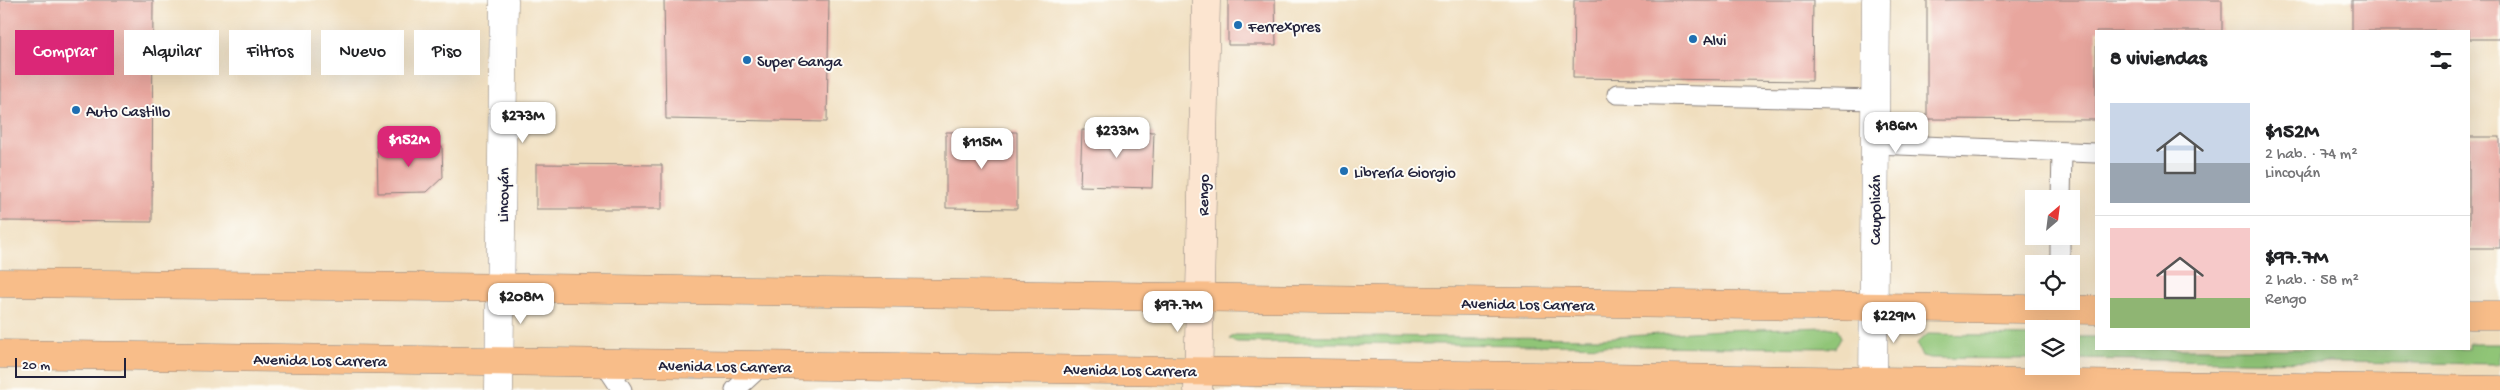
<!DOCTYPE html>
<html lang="es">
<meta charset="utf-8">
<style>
body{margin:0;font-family:"Gochi Hand",sans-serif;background:#f6f6f6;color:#202124;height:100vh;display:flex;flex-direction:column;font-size:19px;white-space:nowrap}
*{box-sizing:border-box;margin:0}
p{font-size:16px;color:#757577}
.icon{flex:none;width:28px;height:28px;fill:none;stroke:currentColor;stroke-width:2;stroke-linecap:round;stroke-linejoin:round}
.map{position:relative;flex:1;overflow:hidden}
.drawer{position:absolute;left:2095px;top:30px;width:375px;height:320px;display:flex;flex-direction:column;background:#fff;border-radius:0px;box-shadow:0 5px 20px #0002}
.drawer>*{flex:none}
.top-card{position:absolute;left:15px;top:30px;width:475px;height:45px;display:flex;gap:10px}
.needle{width:32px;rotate:28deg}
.fabs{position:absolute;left:2025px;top:190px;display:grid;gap:10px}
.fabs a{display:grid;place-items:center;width:55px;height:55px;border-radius:0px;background:#fff;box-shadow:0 5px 20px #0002;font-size:25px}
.scale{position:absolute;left:15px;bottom:12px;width:111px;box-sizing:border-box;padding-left:5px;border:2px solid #22223b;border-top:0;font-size:14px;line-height:18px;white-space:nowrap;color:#22223b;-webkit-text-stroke:4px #fdfcf7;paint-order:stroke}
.price{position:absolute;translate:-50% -42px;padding:0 11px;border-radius:10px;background:#fff;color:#222;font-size:16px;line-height:32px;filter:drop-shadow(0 1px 2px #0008)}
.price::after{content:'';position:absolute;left:50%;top:30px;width:15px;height:11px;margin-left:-8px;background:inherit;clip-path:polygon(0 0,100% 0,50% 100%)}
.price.on{background:#db2777;color:#fff}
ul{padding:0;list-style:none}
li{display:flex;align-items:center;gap:15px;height:125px;padding:0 15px}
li+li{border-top:1px solid #e0e0e0}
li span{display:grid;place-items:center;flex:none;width:140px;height:100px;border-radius:0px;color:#555}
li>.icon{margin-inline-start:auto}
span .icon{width:60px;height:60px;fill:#fffc;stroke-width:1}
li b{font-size:21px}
h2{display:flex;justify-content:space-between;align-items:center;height:60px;padding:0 15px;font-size:21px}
.tag{padding:0 18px;border-radius:0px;background:#fff;box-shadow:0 5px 20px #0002;font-size:18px;line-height:45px}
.tag.on{background:#db2777;color:#fff}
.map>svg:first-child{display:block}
.green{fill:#90c577;stroke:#597459}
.building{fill:#e8a69e}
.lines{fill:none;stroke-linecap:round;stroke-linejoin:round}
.service-casing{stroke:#89807c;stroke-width:21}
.tertiary-casing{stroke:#89807c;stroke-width:29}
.secondary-casing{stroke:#89807c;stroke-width:29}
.primary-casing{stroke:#89807c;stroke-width:29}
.service{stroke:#fff;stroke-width:19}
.tertiary{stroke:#fff;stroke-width:28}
.secondary{stroke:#fce5d0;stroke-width:28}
.primary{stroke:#f8bd89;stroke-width:28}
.poi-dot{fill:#1f6fb2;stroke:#fdfcf7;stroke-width:2}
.labels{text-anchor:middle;stroke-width:4;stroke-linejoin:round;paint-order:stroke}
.poi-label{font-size:16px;fill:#22223b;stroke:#fdfcf7;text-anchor:start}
.street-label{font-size:16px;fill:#22223b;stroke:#fdfcf7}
</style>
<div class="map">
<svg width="2500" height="390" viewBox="0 0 2500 390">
<rect width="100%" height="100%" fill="#fdfcf7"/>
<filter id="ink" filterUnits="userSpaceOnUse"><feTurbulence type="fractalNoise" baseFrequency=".02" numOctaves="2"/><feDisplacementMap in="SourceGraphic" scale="10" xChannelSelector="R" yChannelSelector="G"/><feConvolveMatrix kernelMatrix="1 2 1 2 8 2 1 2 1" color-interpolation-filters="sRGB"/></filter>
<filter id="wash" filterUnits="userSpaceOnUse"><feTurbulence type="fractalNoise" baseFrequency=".0096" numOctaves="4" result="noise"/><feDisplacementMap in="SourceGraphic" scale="20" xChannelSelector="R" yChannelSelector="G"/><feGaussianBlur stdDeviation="1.12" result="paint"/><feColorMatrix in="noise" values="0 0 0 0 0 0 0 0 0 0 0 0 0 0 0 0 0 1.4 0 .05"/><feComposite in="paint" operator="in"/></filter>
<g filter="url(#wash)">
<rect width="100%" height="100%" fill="#f0debe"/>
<g class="green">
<path d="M1827,327L1837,329L1841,337L1835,348L1236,342L1229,339L1235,335L1600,338L1720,330Z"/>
<path d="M1928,334L2034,336V359L1931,358L1922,356L1917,345L1920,340Z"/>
<path d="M2071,337H2096V349H2469V344H2500V364L2071,359Z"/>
</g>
<g id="blocks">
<g class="building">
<path d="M0,0H153L152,222L0,221Z"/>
<path d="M664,0H829L827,122L666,119Z"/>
<path d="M1228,0H1275L1276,45H1228Z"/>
<path d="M1574,0H1813L1812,81L1573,78Z"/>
<path d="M1927,0H2222V31H2096V120L1927,119Z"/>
<path d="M2352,0H2500V39H2469V31H2352Z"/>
<path d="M1082,130L1154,132L1152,188L1080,186Z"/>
<path d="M946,132H1017V209L946,208Z"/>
<rect x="2469" y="137" width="31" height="111"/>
<path d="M377,146H442L443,177L427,192L378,193Z"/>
<path d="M536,164L662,165V209H536Z"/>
</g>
</g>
</g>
<g filter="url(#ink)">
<use href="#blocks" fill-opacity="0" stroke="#89807c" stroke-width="1"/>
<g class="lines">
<g class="service-casing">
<g id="service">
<path d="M1617,94L1875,100"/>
<path d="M1875,144L2096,153"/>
<path d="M2061,199L2062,152"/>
<path d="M2060,264V236"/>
<path d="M604,363L622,390"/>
<path d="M735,390L761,366"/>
</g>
</g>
<g class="tertiary-casing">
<g id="tertiary">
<path d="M499,390L504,0"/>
<path d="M1873,390L1876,0"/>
</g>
</g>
<g class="secondary-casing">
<path id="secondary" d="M1198,390L1206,0"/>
</g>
<g class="primary-casing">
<g id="primary">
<path d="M0,283L543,288L2096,310"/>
<path d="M2469,315H2500"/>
<path d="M0,354L2500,390"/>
</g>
</g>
<use href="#service" class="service"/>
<use href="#tertiary" class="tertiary"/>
<use href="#secondary" class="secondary"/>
<use href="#primary" class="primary"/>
</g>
</g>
<g class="poi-dot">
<circle cx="1238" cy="25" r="5"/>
<circle cx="1693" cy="39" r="5"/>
<circle cx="747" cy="60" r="5"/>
<circle cx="76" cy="110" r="5"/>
<circle cx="1344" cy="171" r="5"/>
</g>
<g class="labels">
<g class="poi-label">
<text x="1248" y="31">Ferrexpres</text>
<text x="1703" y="45">Alvi</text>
<text x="757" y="66">Super Ganga</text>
<text x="86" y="116">Auto Castillo</text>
<text x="1354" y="177">Librería Giorgio</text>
</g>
<g class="street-label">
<text transform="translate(502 195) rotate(-89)" y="6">Lincoyán</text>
<text transform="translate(1202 195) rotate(-89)" y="6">Rengo</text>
<text transform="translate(1874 210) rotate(-90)" y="6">Caupolicán</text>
<text transform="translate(1528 303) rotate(1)" y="6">Avenida Los Carrera</text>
<text transform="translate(320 359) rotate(1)" y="6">Avenida Los Carrera</text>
<text transform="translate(725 365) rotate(1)" y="6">Avenida Los Carrera</text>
<text transform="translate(1130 369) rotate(1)" y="6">Avenida Los Carrera</text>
</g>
</g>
</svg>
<div class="fabs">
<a><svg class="needle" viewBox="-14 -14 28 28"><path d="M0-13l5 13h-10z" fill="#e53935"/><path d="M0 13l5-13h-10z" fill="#757577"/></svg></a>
<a><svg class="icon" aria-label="locate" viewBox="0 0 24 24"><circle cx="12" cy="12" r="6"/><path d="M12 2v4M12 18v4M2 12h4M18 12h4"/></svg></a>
<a><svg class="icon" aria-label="layers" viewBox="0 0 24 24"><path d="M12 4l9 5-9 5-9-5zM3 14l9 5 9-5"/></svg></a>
</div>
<div class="scale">20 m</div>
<b class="price" style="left:523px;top:144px">$273M</b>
<b class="price" style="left:1896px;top:154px">$186M</b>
<b class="price" style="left:1117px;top:159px">$233M</b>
<b class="price on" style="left:409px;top:168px">$152M</b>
<b class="price" style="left:982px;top:170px">$115M</b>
<b class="price" style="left:521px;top:325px">$208M</b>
<b class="price" style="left:1178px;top:333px">$97.7M</b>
<b class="price" style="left:1894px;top:344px">$229M</b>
<div class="top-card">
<a class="tag on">Comprar</a>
<a class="tag">Alquilar</a>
<a class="tag">Filtros</a>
<a class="tag">Nuevo</a>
<a class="tag">Piso</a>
</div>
<section class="drawer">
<h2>8 viviendas<svg class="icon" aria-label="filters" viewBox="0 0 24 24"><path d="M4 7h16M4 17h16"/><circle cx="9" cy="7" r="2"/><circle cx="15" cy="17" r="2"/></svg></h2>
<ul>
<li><span style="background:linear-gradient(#c9d6e8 60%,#9aa5b1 0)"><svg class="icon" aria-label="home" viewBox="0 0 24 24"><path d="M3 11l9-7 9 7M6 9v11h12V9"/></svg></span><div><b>$152M</b><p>2 hab. · 74 m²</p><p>Lincoyán</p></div></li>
<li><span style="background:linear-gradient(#f6c9c9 70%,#8fb573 0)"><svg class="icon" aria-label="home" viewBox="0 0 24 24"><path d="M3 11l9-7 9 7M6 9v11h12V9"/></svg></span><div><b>$97.7M</b><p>2 hab. · 58 m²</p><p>Rengo</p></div></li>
</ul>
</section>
</div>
